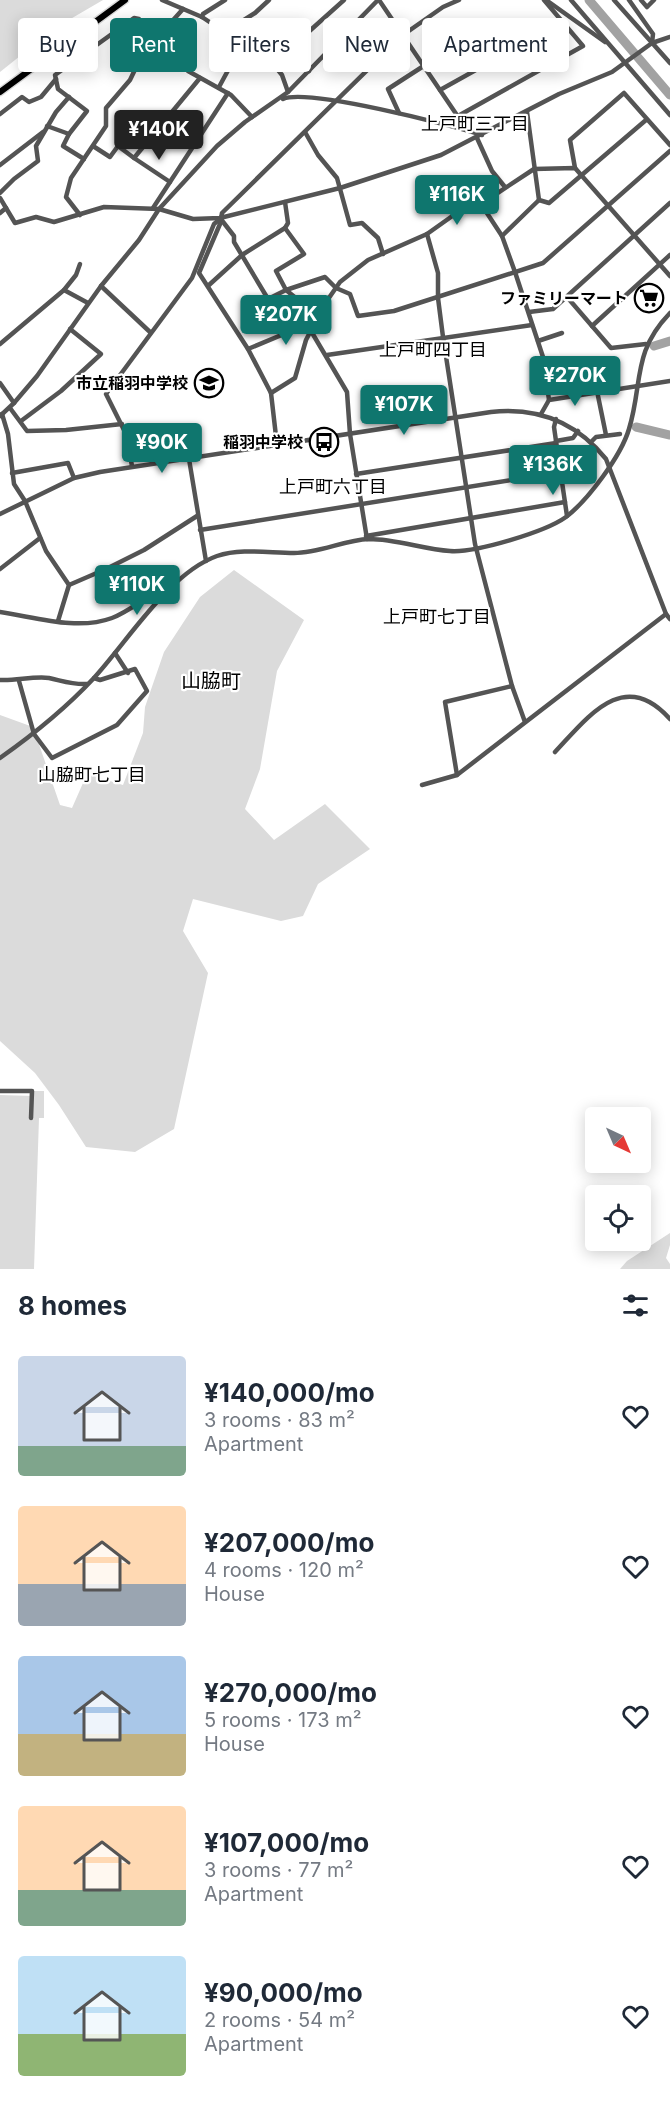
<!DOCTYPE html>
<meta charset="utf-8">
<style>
body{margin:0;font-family:Inter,"Noto Sans JP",sans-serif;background:#f6f6f7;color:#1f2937;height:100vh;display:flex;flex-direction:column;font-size:22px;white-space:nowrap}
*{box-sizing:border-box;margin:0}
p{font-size:20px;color:#747a83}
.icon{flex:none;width:33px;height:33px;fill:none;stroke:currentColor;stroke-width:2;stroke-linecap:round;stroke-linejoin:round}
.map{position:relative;height:1269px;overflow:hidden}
.side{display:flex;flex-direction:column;background:#fff;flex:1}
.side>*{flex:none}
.top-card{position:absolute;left:18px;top:18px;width:634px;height:54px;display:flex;gap:12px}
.needle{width:39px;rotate:136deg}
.tools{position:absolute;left:585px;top:1107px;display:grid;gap:12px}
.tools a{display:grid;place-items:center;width:66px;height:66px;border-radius:6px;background:#fff;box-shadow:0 3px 15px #0003;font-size:30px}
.price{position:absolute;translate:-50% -51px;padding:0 14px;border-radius:6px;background:#0f766e;color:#fff;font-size:20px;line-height:39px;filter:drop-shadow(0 2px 3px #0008)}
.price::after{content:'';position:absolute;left:50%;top:36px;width:18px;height:14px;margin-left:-9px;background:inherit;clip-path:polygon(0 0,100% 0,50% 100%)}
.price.active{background:#222;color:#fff}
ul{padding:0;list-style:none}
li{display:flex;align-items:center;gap:18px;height:150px;padding:0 18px}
li span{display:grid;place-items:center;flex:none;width:168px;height:120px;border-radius:6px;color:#555}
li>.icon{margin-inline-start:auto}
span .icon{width:72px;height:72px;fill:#fffc;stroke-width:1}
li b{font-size:26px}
h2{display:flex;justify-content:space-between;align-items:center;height:72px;padding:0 18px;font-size:26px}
.chip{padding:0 21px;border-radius:6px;background:#fff;box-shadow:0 3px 15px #0003;font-size:21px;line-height:54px}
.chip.active{background:#0f766e;color:#fff}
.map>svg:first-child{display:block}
.green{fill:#dbdbdb}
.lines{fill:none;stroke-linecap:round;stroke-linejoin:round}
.river{stroke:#a2a2a2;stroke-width:9}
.major-casing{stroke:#dbdbdb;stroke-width:9}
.minor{stroke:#545454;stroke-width:4.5}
.major{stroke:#000;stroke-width:6}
.labels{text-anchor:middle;stroke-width:4.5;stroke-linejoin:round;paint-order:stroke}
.poi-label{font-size:16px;font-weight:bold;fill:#000;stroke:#fff;text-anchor:end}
.neighbourhood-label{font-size:18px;fill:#000;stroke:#fff}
.quarter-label{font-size:20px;fill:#000;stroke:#fff}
</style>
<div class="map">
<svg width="670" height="1269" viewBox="0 0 670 1269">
<rect width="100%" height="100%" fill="#fff"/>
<g class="green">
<path d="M0,0H103L55,28L0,72Z"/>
<path d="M234,570L304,620L277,671L260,769L245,809L274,840L325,804L370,849L318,884L303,916L281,921L193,899L183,931L208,973L174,1129L135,1152L86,1147L59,1105L35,1073L0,1041V715L33,727L60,805L72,808L87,774L123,785L143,733L145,707L164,652L200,597Z"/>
<path d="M34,1091H44V1118H39L34,1269H0V1095L33,1096Z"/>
<path d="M670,1233V1245L666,1258L670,1264V1269H620L627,1261Z"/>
</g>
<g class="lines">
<g class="river">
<path d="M589,0L670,95"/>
<path d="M654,346L670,341"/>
<path d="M636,427L670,435"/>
</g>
<g class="major-casing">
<path id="major" d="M0,92L125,0"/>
</g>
<g class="minor">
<path d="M162,0L202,17L274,65L282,75L288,92"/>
<path d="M379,0L467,130"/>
<path d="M546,0L605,42"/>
<path d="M571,0L670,115"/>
<path d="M614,0L670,63"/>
<path d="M629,0L653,34L652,43"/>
<path d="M641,0L647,7L654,0"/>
<path d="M202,17L203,14L225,0"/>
<path d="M225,32L255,13L269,0"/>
<path d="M285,53L344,0"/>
<path d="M219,87L232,63L263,35L309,71"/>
<path d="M283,99C307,88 451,125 482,135"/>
<path d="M527,112L539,200"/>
<path d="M399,113L388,89L453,47L455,41L480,26L519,46L440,90"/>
<path d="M0,114L22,97L29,102L41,97L56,79"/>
<path d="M458,116L583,46L544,0"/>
<path d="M47,126L69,134L87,111L58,89L55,75L134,18L139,19L188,71L231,95L252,117"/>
<path d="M305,132L318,155L337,178L350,225L362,223L378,238L383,254"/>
<path d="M69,134L63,146L84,159"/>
<path d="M477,138L492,171L505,187"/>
<path d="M93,146L110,157L118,146L134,158L200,78"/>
<path d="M134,158L170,182"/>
<path d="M0,165L43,132"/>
<path d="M575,168L570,140L624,93L670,145"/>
<path d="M0,193L14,179L38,161L36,146L56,112L69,97"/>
<path d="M0,198L6,208"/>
<path d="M539,200L549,203L646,120"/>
<path d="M285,202L288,223L285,228L304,254L276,271L286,290L325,277L336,288L350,294L358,316L394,311L543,263L670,151"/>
<path d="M481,204L502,236L515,272L543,357L549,400"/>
<path d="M153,208L228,93"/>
<path d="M0,213L6,208L15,223L36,217L54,222L104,207L159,209L217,146L245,122L288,92L378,0"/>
<path d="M80,215L66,197L71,178L106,126V108L130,80L142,55L183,9"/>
<path d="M220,218L234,236V242L268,299L286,290L318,316"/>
<path d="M427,234L438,273V298L443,337L475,544L512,686L525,722"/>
<path d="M502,236L539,200"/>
<path d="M209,285L242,255L285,228"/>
<path d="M101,286L150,332"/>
<path d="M64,290L76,275L80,264"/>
<path d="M567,297L611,348L646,344"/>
<path d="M529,312L553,309L670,203"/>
<path d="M592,326L670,255"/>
<path d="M311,331L347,392L350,434L367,539"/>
<path d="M538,341L562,333"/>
<path d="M0,344L64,290L88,303"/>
<path d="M248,349L315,321"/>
<path d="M327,355L532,325"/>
<path d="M0,383L14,403"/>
<path d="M597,391L606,435"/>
<path d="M271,393L295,378L306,340L324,305L340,282L368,260L427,234L465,207L481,204L534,169L575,168L670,276"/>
<path d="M10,408L27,431L66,430L122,424"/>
<path d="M2,414L8,434L14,484L25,501L46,551L69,585L58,621"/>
<path d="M541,414L549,400L670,381"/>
<path d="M0,416L14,403L37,376L101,286L139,240L159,209L193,219L220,218L340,188L441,155L559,94L612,72L652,43L670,37"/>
<path d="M21,421L61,391L101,354L70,329"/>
<path d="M556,441L554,427L556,419"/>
<path d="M591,442L596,437L620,434"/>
<path d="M277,445L271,393L248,349L199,273L220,224L222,213L403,35L443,7L459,0"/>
<path d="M189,459L206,561"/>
<path d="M132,466L126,434L106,394L192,278L214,224L220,219"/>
<path d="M12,473L68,463L74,478"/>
<path d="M356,474L556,443"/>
<path d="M0,514L74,478L100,472L491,412C538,407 576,422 606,459L666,614L670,619"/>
<path d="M567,516L556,441L573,438L578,431"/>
<path d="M200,530L561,472"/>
<path d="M366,536L565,502"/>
<path d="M0,569L40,538"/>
<path d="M69,585L106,569L144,550L197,516"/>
<path d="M0,612C35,617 77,631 112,618C134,610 150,591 174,585"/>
<path d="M115,653L128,673"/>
<path d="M0,680C16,681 33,676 49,678C63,681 73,685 87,684"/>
<path d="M19,681L34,734L52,758L117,725L147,691L135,669L100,680L94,678"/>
<path d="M555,752C588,717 624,667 670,719"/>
<path d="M0,758C34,734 65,709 93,679C128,641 169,573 217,556C241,548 269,553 294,553C320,553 344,540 369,539C396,539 423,549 450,551C475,553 545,532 566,517C588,500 621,456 629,429C643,383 632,352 670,313"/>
<path d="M457,775L445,702L512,686"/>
<path d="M422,785L457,775L666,614"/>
<path d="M0,1091H32L31,1118"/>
</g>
<use href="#major" class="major"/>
</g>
<defs>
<g id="supermarket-ring" transform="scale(1.5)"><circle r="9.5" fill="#fff" stroke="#000" stroke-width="1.5"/><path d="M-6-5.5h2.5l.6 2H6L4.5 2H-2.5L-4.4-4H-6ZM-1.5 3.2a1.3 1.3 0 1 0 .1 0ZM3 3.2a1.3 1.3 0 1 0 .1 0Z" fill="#000"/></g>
<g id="school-ring" transform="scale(1.5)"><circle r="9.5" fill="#fff" stroke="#000" stroke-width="1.5"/><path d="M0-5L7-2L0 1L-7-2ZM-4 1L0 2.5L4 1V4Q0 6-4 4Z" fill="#000"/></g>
<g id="bus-ring" transform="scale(1.5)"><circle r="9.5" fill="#fff" stroke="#000" stroke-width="1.5"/><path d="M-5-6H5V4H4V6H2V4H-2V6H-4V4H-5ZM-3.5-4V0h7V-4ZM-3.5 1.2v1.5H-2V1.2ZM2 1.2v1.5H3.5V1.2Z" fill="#000"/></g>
</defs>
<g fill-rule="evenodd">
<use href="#supermarket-ring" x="649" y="298"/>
<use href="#school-ring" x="209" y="383"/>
<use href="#bus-ring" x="324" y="442"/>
</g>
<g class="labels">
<g class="poi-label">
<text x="628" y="304">ファミリーマート</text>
<text x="188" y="389">市立稲羽中学校</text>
<text x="303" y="448">稲羽中学校</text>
</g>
<g class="neighbourhood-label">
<text x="475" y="130">上戸町三丁目</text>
<text x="433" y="356">上戸町四丁目</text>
<text x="333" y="493">上戸町六丁目</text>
<text x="437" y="623">上戸町七丁目</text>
<text x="92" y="781">山脇町七丁目</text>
</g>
<g class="quarter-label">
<text x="211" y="688">山脇町</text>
</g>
</g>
</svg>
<div class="tools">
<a><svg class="needle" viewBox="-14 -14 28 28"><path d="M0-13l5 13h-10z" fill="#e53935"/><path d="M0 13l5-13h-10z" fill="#747a83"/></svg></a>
<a><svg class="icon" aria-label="locate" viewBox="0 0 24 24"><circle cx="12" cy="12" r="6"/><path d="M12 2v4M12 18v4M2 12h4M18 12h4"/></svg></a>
</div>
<b class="price active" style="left:159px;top:161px">¥140K</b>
<b class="price" style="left:457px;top:226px">¥116K</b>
<b class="price" style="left:286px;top:346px">¥207K</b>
<b class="price" style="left:575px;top:407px">¥270K</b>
<b class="price" style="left:404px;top:436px">¥107K</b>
<b class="price" style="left:162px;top:474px">¥90K</b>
<b class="price" style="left:553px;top:496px">¥136K</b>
<b class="price" style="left:137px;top:616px">¥110K</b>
<div class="top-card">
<a class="chip">Buy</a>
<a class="chip active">Rent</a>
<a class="chip">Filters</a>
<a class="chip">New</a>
<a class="chip">Apartment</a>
</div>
</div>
<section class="side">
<h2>8 homes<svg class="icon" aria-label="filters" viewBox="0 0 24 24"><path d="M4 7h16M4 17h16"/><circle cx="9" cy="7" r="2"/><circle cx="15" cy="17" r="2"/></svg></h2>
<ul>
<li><span style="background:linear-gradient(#c9d6e8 75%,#7fa58c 0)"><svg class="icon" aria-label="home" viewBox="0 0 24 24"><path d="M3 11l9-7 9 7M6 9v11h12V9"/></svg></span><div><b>¥140,000/mo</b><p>3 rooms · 83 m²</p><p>Apartment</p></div><svg class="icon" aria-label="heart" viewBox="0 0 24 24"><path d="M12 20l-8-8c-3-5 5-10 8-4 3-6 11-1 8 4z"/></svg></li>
<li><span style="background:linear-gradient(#ffd9b3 65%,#9aa5b1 0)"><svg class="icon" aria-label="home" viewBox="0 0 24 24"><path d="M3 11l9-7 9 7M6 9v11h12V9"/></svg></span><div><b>¥207,000/mo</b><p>4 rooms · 120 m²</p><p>House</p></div><svg class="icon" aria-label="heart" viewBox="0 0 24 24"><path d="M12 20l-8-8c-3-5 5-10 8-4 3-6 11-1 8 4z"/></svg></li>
<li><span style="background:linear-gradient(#a9c7e8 65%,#c2b280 0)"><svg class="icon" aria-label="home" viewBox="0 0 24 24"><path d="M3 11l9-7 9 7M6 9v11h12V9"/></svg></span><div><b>¥270,000/mo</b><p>5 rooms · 173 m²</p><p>House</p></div><svg class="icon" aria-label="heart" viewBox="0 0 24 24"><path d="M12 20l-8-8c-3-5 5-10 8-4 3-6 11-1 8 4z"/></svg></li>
<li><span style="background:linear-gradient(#ffd9b3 70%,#7fa58c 0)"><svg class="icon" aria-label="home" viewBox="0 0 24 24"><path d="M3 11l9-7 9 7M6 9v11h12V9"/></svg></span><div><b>¥107,000/mo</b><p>3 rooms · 77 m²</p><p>Apartment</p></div><svg class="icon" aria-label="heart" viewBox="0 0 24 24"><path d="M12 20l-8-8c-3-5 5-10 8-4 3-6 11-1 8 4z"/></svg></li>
<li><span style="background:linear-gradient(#bfe0f5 65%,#8fb573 0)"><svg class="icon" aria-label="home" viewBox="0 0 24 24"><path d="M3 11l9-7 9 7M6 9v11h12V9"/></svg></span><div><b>¥90,000/mo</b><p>2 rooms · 54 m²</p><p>Apartment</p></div><svg class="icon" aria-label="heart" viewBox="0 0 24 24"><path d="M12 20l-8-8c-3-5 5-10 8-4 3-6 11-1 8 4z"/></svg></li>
</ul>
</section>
